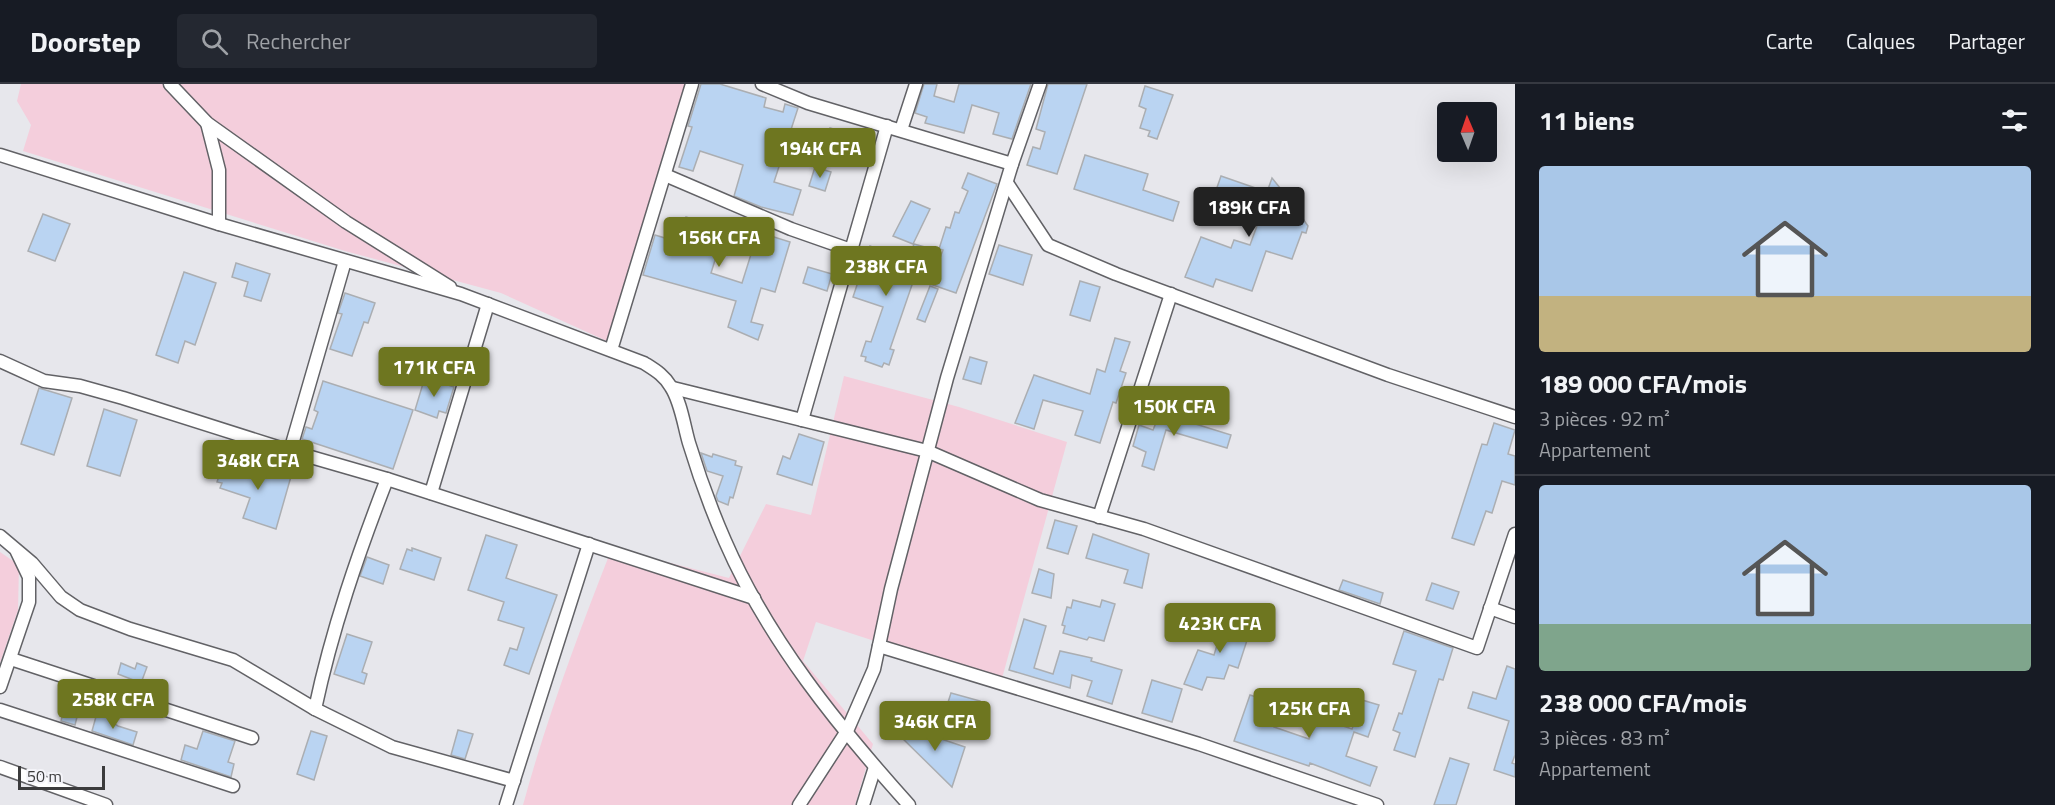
<!DOCTYPE html>
<html lang="fr">
<meta charset="utf-8">
<style>
body{margin:0;font-family:"Titillium Web",sans-serif;background:#242831;color:#f1f3f6;height:100vh;display:flex;flex-direction:column;font-size:22px;white-space:nowrap}
*{box-sizing:border-box;margin:0}
p{font-size:20px;color:#9ea1a6}
.icon{flex:none;width:33px;height:33px;fill:none;stroke:currentColor;stroke-width:2;stroke-linecap:round;stroke-linejoin:round}
.map{position:relative;flex:1;overflow:hidden}
.side{display:flex;flex-direction:column;background:#171b24;width:540px}
.side>*{flex:none}
.needle{width:39px;rotate:358deg}
.tools{position:absolute;left:1437px;top:18px;display:grid;gap:12px}
.tools a{display:grid;place-items:center;width:60px;height:60px;border-radius:6px;background:#171b24;box-shadow:0 6px 24px #0002;font-size:30px}
.scale{position:absolute;left:18px;bottom:15px;width:87px;box-sizing:border-box;padding-left:6px;border:3px solid #3b3b3c;border-top:0;font-size:16px;line-height:21px;white-space:nowrap;color:#3b3b3c;-webkit-text-stroke:4px #f4f4f9;paint-order:stroke}
.price{position:absolute;translate:-50% -51px;padding:0 14px;border-radius:6px;background:#6e7620;color:#fff;font-size:20px;line-height:39px;filter:drop-shadow(0 2px 3px #0008)}
.price::after{content:'';position:absolute;left:50%;top:36px;width:18px;height:14px;margin-left:-9px;background:inherit;clip-path:polygon(0 0,100% 0,50% 100%)}
.price.active{background:#222;color:#fff}
ul{padding:0;list-style:none}
li{display:grid;align-content:center;gap:12px;height:318px;padding:0 24px}
li+li{border-top:2px solid #363941}
li span{display:grid;place-items:center;height:186px;border-radius:6px;color:#555}
li>.icon{margin-inline-start:auto}
span .icon{width:108px;height:108px;fill:#fffc;stroke-width:1}
li b{font-size:26px}
h2{display:flex;justify-content:space-between;align-items:center;height:72px;padding:0 24px;font-size:26px}
header{display:flex;align-items:center;gap:36px;box-sizing:border-box;height:84px;padding:0 30px;background:#171b24;border-bottom:2px solid #363941}
header strong{font-size:28px}
nav{display:flex;gap:33px;margin-inline-start:auto;font-size:21px}
.search{width:420px;height:54px;background:#242831;display:flex;align-items:center;gap:15px;box-sizing:border-box;padding:0 21px;border-radius:6px;color:#9ea1a6;font-size:22px}
main{display:flex;flex:1;min-height:0}
.map>svg:first-child{display:block}
.green{fill:#f4cedc}
.building{fill:#bad4f2;stroke:#abaeb2;stroke-width:1.5}
.lines{fill:none;stroke-linecap:round;stroke-linejoin:round}
.minor-casing{stroke:#626266;stroke-width:15}
.minor{stroke:#fff;stroke-width:12}
</style>
<header>
<strong>Doorstep</strong>
<div class="search"><svg class="icon" aria-label="search" viewBox="0 0 24 24"><circle cx="10" cy="10" r="6"/><path d="M15 15l6 6"/></svg>Rechercher</div>
<nav><a>Carte</a><a>Calques</a><a>Partager</a></nav>
</header>
<main>
<div class="map">
<svg width="1515" height="721" viewBox="0 0 1515 721">
<rect width="100%" height="100%" fill="#e7e7ec"/>
<g class="green">
<path d="M21,0H689L609,258L501,209L345,167L23,67L31,41L17,17Z"/>
<path d="M844,292L959,323L1067,358L1001,598L816,538L803,577L873,660L855,721H523C547,633 579,548 612,464L729,494L766,420L811,431Z"/>
<path d="M0,468L19,481L18,526L0,579Z"/>
</g>
<g class="building">
<path d="M701,0H720L766,14L764,23L783,28L785,20L798,24L774,98L801,106L793,131L761,123L734,112L743,81L700,67L693,87L679,83L692,43L688,42Z"/>
<path d="M924,0H937L934,12L954,18L959,0H1031L1012,55L993,50L999,29L972,21L964,49L925,39L927,33L915,29Z"/>
<path d="M1048,0H1087L1057,90L1027,81L1033,63L1040,65L1045,48L1036,45Z"/>
<path d="M1145,2L1173,11L1157,55L1148,52L1150,47L1140,44L1146,25L1139,22Z"/>
<path d="M830,44L874,56L867,81L837,68L836,72L823,68Z"/>
<path d="M1085,71L1148,90L1143,106L1179,118L1173,137L1074,105Z"/>
<path d="M815,83L831,88L825,107L809,102Z"/>
<path d="M968,89L997,100L956,209L930,200L943,166L939,165L946,143L950,144L955,128L959,129L968,107L962,104Z"/>
<path d="M1221,92L1267,108L1272,94L1280,104L1278,110L1284,112L1282,120L1295,124L1308,142L1306,149L1302,148L1292,175L1266,167L1252,207L1216,195L1213,203L1185,193L1201,153L1231,164L1234,156L1250,161L1262,128L1214,112Z"/>
<path d="M911,117L930,125L913,160L893,152Z"/>
<path d="M43,130L70,140L55,177L28,167Z"/>
<path d="M686,133L738,149L733,166L724,163L720,174L716,173L711,189L742,199L758,148L790,158L775,208L761,204L751,238L763,241L758,256L728,243L736,217L643,191L655,151L678,158Z"/>
<path d="M914,160L925,163L890,265L894,266L889,281L884,279L882,283L865,277L866,273L861,272L866,257L871,258L883,223L853,213L870,162L908,177Z"/>
<path d="M999,161L1032,171L1023,201L989,190Z"/>
<path d="M236,179L270,190L261,217L244,212L248,198L232,193Z"/>
<path d="M808,183L832,190L827,207L803,199Z"/>
<path d="M184,188L216,199L195,261L185,257L178,279L156,271Z"/>
<path d="M1080,197L1100,203L1090,237L1070,231Z"/>
<path d="M930,202L938,205L925,238L917,235Z"/>
<path d="M345,209L375,219L368,239L364,238L352,272L330,265L342,230L338,229Z"/>
<path d="M1115,254L1130,258L1120,287L1126,289L1116,319L1113,318L1100,359L1075,351L1083,327L1043,316L1034,345L1015,339L1034,291L1090,310L1097,285L1105,288Z"/>
<path d="M970,273L987,278L981,300L963,295Z"/>
<path d="M425,293L454,303L446,329L439,327L437,334L415,326Z"/>
<path d="M323,297L413,326L393,385L302,355L306,343L312,345L318,328L314,326Z"/>
<path d="M39,304L72,314L54,371L21,360Z"/>
<path d="M104,325L137,336L120,392L87,382Z"/>
<path d="M1160,329L1231,351L1227,364L1166,346L1154,386L1142,382L1146,368L1133,362L1139,341L1153,346Z"/>
<path d="M1494,339L1515,346L1508,370L1515,372V401L1502,397L1492,429L1486,427L1474,461L1452,454L1482,360L1487,361Z"/>
<path d="M799,350L824,358L812,401L777,390L783,372L790,375Z"/>
<path d="M701,369L712,373L713,370L736,377L735,381L742,383L733,414L730,413L728,421L718,417L716,412L723,392L707,387Z"/>
<path d="M224,377L259,389L263,380L292,389L276,445L243,434L250,414L220,404L222,399L217,398Z"/>
<path d="M1055,436L1077,442L1068,470L1047,464Z"/>
<path d="M1093,450L1149,470L1142,504L1124,499L1128,486L1086,474Z"/>
<path d="M486,451L517,461L506,494L557,511L529,590L504,581L510,564L517,566L524,544L498,536L504,518L468,506Z"/>
<path d="M412,464L441,474L434,496L400,485L407,465L412,467Z"/>
<path d="M367,473L389,481L383,500L360,492Z"/>
<path d="M1039,485L1054,490L1051,514L1032,509Z"/>
<path d="M1343,496L1383,509L1380,520L1339,506Z"/>
<path d="M1432,499L1459,508L1453,525L1426,516Z"/>
<path d="M1073,516L1100,523L1102,516L1115,520L1104,557L1089,553L1087,556L1063,549L1065,542L1062,541L1067,523L1071,524Z"/>
<path d="M1226,532L1252,541L1238,584L1229,581L1224,595L1207,593L1202,606L1184,600L1198,566L1214,571Z"/>
<path d="M1024,535L1046,542L1034,584L1053,590L1060,567L1092,574L1091,577L1122,586L1112,620L1087,612L1092,597L1072,591L1070,604L1009,586Z"/>
<path d="M1404,547L1453,564L1443,596L1439,595L1415,673L1394,666L1400,649L1393,646L1399,629L1402,630L1416,587L1393,580Z"/>
<path d="M347,550L372,558L362,588L367,590L364,600L334,590Z"/>
<path d="M121,579L135,585L137,579L147,583L141,599L118,590Z"/>
<path d="M1507,582L1515,585V671L1512,679L1515,680V693L1494,686L1509,637L1468,624L1473,608L1496,615Z"/>
<path d="M1152,596L1182,605L1172,638L1142,629Z"/>
<path d="M68,609L82,613L75,641L61,637Z"/>
<path d="M951,609L980,617L972,640L944,631Z"/>
<path d="M1250,611L1281,621L1274,643L1309,655L1317,633L1352,645L1362,616L1379,621L1368,653L1354,648L1346,672L1377,683L1370,702L1310,679L1309,682L1234,657Z"/>
<path d="M97,629L114,634L113,639L118,642L137,648L133,661L92,647Z"/>
<path d="M900,641L965,663L952,703L897,649Z"/>
<path d="M458,646L473,650L465,675L451,671Z"/>
<path d="M203,647L235,657L228,678L234,680L231,693L181,676L185,661L197,665Z"/>
<path d="M311,647L327,652L314,696L297,690Z"/>
<path d="M1450,674L1469,680L1456,721H1434Z"/>
</g>
<g class="lines">
<g class="minor-casing">
<g id="minor">
<path d="M170,0L207,39L346,138L450,203"/>
<path d="M762,0L808,19L1012,80"/>
<path d="M207,39L219,86V140"/>
<path d="M901,46L916,0"/>
<path d="M0,71L219,140L461,210L644,279C655,286 664,291 671,303C681,318 684,342 689,359C699,392 711,425 725,457C768,556 838,642 909,721"/>
<path d="M665,91L791,145L851,166"/>
<path d="M1007,99L1048,161L1116,190L1388,291L1515,333"/>
<path d="M611,266L692,0"/>
<path d="M0,277L44,297L80,302L123,314L290,367L387,395L754,514"/>
<path d="M673,304L927,367L1040,416L1144,445L1477,564L1515,450"/>
<path d="M802,336L887,42"/>
<path d="M290,367L345,177"/>
<path d="M387,395C358,470 332,545 315,625L392,663L514,697"/>
<path d="M431,409L488,220"/>
<path d="M1099,433L1171,210"/>
<path d="M0,452L32,479L61,513L80,526L130,545L233,576L315,625"/>
<path d="M1490,524L1515,533"/>
<path d="M879,562L1199,660L1377,721"/>
<path d="M11,575L252,654"/>
<path d="M0,603L29,518V493L17,468"/>
<path d="M0,626L233,702"/>
<path d="M0,683L106,721"/>
<path d="M506,721L589,460"/>
<path d="M799,721L847,647L874,585L891,505L947,294L1012,80L1040,0"/>
<path d="M863,721L875,683"/>
</g>
</g>
<use href="#minor" class="minor"/>
</g>
</svg>
<div class="tools">
<a><svg class="needle" viewBox="-14 -14 28 28"><path d="M0-13l5 13h-10z" fill="#e53935"/><path d="M0 13l5-13h-10z" fill="#9ea1a6"/></svg></a>
</div>
<div class="scale">50 m</div>
<b class="price" style="left:820px;top:95px">194K CFA</b>
<b class="price active" style="left:1249px;top:154px">189K CFA</b>
<b class="price" style="left:719px;top:184px">156K CFA</b>
<b class="price" style="left:886px;top:213px">238K CFA</b>
<b class="price" style="left:434px;top:314px">171K CFA</b>
<b class="price" style="left:1174px;top:353px">150K CFA</b>
<b class="price" style="left:258px;top:407px">348K CFA</b>
<b class="price" style="left:1220px;top:570px">423K CFA</b>
<b class="price" style="left:113px;top:646px">258K CFA</b>
<b class="price" style="left:1309px;top:655px">125K CFA</b>
<b class="price" style="left:935px;top:668px">346K CFA</b>
</div>
<section class="side">
<h2>11 biens<svg class="icon" aria-label="filters" viewBox="0 0 24 24"><path d="M4 7h16M4 17h16"/><circle cx="9" cy="7" r="2"/><circle cx="15" cy="17" r="2"/></svg></h2>
<ul>
<li><span style="background:linear-gradient(#a9c7e8 70%,#c2b280 0)"><svg class="icon" aria-label="home" viewBox="0 0 24 24"><path d="M3 11l9-7 9 7M6 9v11h12V9"/></svg></span><div><b>189 000 CFA/mois</b><p>3 pièces · 92 m²</p><p>Appartement</p></div></li>
<li><span style="background:linear-gradient(#a9c7e8 75%,#7fa58c 0)"><svg class="icon" aria-label="home" viewBox="0 0 24 24"><path d="M3 11l9-7 9 7M6 9v11h12V9"/></svg></span><div><b>238 000 CFA/mois</b><p>3 pièces · 83 m²</p><p>Appartement</p></div></li>
</ul>
</section>
</main>
